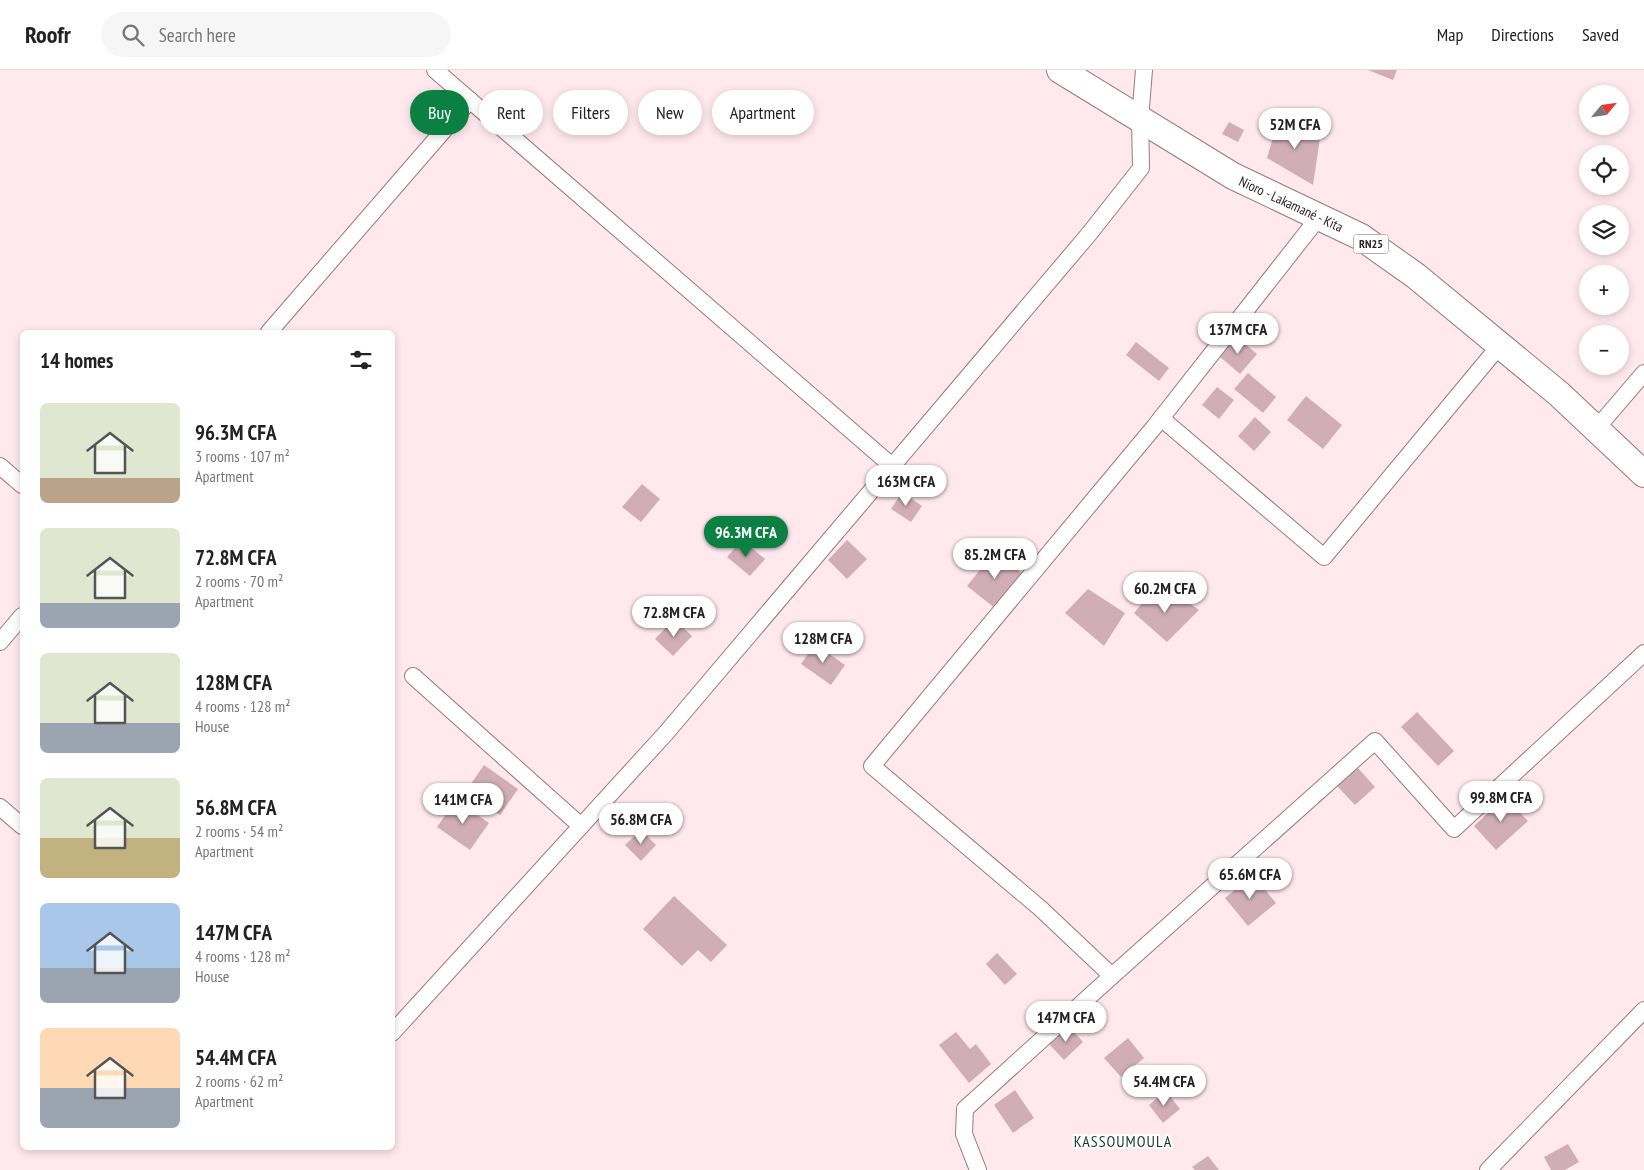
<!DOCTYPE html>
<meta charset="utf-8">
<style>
body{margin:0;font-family:"PT Sans Narrow",sans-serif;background:#f6f6f6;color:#222;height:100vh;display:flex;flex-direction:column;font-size:19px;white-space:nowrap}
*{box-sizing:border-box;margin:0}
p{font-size:16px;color:#767676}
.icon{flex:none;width:28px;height:28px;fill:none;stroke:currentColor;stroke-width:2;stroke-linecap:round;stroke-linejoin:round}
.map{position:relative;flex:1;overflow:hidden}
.side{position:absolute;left:20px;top:260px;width:375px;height:820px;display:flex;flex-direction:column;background:#fff;border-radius:8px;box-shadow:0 2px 8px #0003}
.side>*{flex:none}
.guide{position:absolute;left:410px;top:20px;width:475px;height:45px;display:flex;gap:10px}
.needle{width:32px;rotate:61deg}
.tools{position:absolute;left:1579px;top:15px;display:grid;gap:10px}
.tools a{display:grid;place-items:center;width:50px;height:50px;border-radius:50%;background:#fff;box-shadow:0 2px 8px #0003;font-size:25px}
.price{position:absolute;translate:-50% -42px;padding:0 11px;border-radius:18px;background:#fff;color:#222;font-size:16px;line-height:32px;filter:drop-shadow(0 1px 2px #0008)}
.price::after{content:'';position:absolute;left:50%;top:30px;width:15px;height:11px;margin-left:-8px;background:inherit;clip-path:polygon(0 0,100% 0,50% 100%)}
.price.active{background:#0b8043;color:#fff}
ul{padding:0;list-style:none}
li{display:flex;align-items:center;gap:15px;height:125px;padding:0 20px}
li span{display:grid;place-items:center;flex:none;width:140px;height:100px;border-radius:8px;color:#555}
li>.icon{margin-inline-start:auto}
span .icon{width:60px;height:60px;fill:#fffc;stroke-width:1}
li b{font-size:21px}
h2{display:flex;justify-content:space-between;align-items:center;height:60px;padding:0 20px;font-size:21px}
.chip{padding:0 18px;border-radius:22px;background:#fff;box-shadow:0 2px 8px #0003;font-size:18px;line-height:45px}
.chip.active{background:#0b8043;color:#fff}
header{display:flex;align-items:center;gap:30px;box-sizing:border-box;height:70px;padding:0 25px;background:#fff;border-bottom:1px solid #e0e0e0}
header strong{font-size:24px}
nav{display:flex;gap:28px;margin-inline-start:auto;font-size:18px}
.search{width:350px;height:45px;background:#f6f6f6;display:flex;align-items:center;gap:12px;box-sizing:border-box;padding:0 18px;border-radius:28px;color:#767676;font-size:19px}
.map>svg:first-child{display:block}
.building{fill:#d1aeb7}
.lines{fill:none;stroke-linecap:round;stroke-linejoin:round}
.minor-casing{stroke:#997981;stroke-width:18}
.primary-casing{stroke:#997981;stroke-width:28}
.minor{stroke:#fff;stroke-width:16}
.primary{stroke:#fff;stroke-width:26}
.labels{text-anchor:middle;stroke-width:4.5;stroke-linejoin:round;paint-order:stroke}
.shield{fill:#fff;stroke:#6b6264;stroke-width:1}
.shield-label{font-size:12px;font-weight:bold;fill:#2b1e21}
.street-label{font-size:14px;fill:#2b1e21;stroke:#fff}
.quarter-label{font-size:16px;letter-spacing:1px;fill:#183933;stroke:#fff}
</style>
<header>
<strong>Roofr</strong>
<div class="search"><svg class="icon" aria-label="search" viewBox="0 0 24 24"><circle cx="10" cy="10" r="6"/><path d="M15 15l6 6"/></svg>Search here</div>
<nav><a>Map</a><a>Directions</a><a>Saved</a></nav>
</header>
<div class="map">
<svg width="1644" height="1100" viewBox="0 0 1644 1100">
<rect width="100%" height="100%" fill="#ffe9ee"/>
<g class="building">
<path d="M1368,0H1397L1393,10Z"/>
<path d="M1279,47L1320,68L1313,115L1267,88Z"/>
<path d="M1229,52L1244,60L1238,72L1222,64Z"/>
<path d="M1235,266L1257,284L1240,304L1219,286Z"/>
<path d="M1136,272L1169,298L1159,311L1126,285Z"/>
<path d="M1248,303L1276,327L1263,343L1234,319Z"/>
<path d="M1217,317L1234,330L1219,349L1202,335Z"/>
<path d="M1306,326L1342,355L1323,379L1287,350Z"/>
<path d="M1255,347L1271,362L1254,381L1238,366Z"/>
<path d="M642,414L660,429L641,452L622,437Z"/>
<path d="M902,422L922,436L911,452L891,439Z"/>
<path d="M742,470L765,489L750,506L727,487Z"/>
<path d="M847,470L867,489L847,509L828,490Z"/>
<path d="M994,482L1023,504L996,539L967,516Z"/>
<path d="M1156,517L1172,533L1179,526L1199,540L1167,572L1134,543Z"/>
<path d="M1088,519L1125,543L1104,576L1065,543Z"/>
<path d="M674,549L692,566L673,586L655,569Z"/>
<path d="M815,574L845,595L831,615L801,594Z"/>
<path d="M1417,642L1454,681L1438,696L1401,657Z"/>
<path d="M484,695L518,719L500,745L466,721Z"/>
<path d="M1358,698L1375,717L1355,735L1337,716Z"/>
<path d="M1505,727L1528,751L1496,780L1474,756Z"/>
<path d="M456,730L489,753L470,780L437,757Z"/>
<path d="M641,760L656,775L641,791L625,775Z"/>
<path d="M1253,805L1276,833L1248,856L1225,828Z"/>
<path d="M674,826L727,875L711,892L698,880L682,896L643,859Z"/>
<path d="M997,883L1017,904L1005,915L986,894Z"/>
<path d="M1068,955L1083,972L1064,990L1049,974Z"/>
<path d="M956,962L970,979L976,974L991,994L969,1013L939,975Z"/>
<path d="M1128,968L1144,988L1121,1007L1104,988Z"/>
<path d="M1015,1020L1034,1048L1013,1063L994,1035Z"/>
<path d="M1166,1021L1180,1039L1163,1053L1149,1035Z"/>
<path d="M1568,1074L1579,1092L1565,1100H1551L1544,1087Z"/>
<path d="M1208,1086L1219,1100H1195L1192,1097Z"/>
</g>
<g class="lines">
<g class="minor-casing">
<g id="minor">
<path d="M435,0L892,396"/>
<path d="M1319,147L1155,356L872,696L1040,838L1112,906L1375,671L1454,759L1644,583"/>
<path d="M269,262L470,30"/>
<path d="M1161,348L1324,487L1500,275"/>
<path d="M1596,359L1644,303"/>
<path d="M0,396L22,415"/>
<path d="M0,572L22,546"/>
<path d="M413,606L581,756"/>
<path d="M0,737L22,756"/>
<path d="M392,963L666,663L1089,164L1141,98L1140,49L1144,0"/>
<path d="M978,1100L964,1064L965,1039L1112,906"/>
<path d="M1488,1100L1644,940"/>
</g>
</g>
<g class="primary-casing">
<path id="primary" d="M1060,0L1233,106L1361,167L1416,206L1559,324L1644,404"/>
</g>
<use href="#minor" class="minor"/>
<use href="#primary" class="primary"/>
</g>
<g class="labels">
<rect class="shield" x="1353.5" y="164.5" width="35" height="19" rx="4"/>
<g class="shield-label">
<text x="1371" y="178">RN25</text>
</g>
<g class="street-label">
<text transform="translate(1291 134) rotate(25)" y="5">Nioro - Lakamané - Kita</text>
</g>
<g class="quarter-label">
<text x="1123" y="1077">KASSOUMOULA</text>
</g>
</g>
</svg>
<div class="tools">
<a><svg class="needle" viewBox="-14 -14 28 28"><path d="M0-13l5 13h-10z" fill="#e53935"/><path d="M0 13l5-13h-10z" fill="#767676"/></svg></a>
<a><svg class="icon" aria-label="locate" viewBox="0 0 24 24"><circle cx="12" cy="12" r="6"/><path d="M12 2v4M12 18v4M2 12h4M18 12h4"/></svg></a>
<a><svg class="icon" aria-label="layers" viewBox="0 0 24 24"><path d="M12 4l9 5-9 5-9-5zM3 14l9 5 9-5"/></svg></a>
<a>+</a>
<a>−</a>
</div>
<b class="price" style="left:1295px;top:80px">52M CFA</b>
<b class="price" style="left:1238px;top:285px">137M CFA</b>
<b class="price" style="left:906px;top:437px">163M CFA</b>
<b class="price active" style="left:746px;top:488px">96.3M CFA</b>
<b class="price" style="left:995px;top:510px">85.2M CFA</b>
<b class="price" style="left:1165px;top:544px">60.2M CFA</b>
<b class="price" style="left:674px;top:568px">72.8M CFA</b>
<b class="price" style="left:823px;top:594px">128M CFA</b>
<b class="price" style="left:1501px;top:753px">99.8M CFA</b>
<b class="price" style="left:463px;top:755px">141M CFA</b>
<b class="price" style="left:641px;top:775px">56.8M CFA</b>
<b class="price" style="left:1250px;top:830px">65.6M CFA</b>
<b class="price" style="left:1066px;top:973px">147M CFA</b>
<b class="price" style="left:1164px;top:1037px">54.4M CFA</b>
<div class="guide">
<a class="chip active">Buy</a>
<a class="chip">Rent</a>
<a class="chip">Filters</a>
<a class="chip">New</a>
<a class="chip">Apartment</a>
</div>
<section class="side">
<h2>14 homes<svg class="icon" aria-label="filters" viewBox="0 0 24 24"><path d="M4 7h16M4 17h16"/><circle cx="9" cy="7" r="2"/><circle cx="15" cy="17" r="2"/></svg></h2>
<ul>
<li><span style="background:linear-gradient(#dfe7d0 75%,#b9a48a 0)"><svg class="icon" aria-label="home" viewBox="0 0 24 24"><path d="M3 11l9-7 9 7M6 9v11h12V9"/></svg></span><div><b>96.3M CFA</b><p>3 rooms · 107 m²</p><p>Apartment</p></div></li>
<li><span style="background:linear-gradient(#dfe7d0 75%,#9aa5b1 0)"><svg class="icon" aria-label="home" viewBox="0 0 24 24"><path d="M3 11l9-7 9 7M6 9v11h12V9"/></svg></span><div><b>72.8M CFA</b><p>2 rooms · 70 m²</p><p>Apartment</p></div></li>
<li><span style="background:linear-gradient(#dfe7d0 70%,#9aa5b1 0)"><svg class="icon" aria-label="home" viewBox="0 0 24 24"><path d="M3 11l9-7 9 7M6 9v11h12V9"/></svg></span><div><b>128M CFA</b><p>4 rooms · 128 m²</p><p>House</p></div></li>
<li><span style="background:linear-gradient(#dfe7d0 60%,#c2b280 0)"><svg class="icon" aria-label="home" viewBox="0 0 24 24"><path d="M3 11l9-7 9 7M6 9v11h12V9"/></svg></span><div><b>56.8M CFA</b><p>2 rooms · 54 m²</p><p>Apartment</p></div></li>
<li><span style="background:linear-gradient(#a9c7e8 65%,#9aa5b1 0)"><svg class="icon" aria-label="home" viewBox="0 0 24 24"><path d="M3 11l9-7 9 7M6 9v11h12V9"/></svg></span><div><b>147M CFA</b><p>4 rooms · 128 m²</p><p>House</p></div></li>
<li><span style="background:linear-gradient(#ffd9b3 60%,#9aa5b1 0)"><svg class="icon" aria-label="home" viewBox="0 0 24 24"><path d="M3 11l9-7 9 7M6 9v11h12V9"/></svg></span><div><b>54.4M CFA</b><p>2 rooms · 62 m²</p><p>Apartment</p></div></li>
</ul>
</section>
</div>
